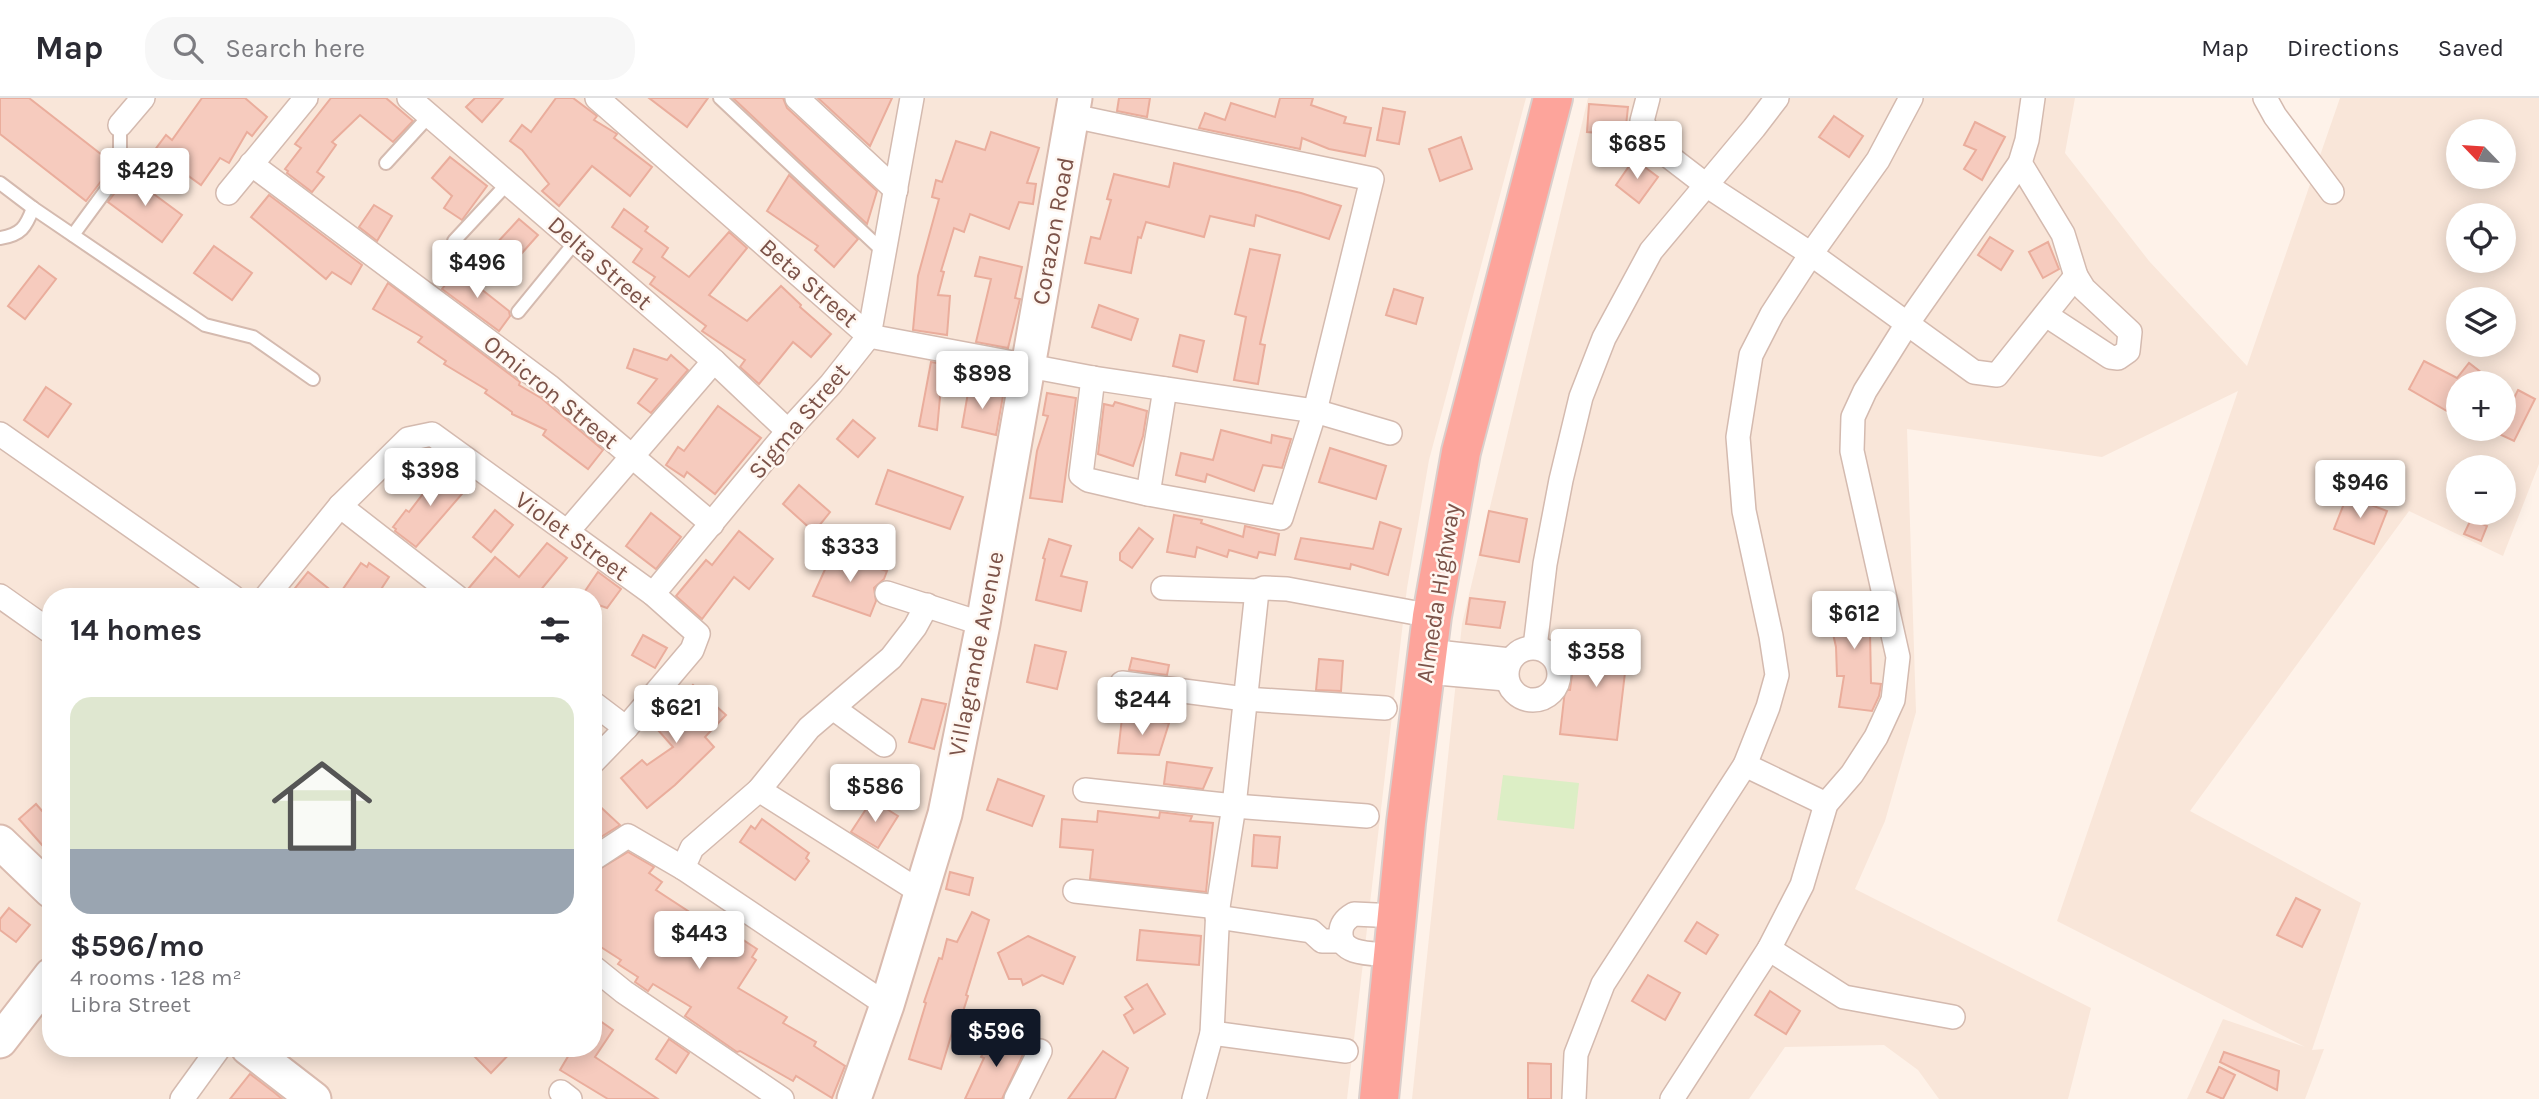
<!DOCTYPE html>
<meta charset="utf-8">
<style>
body{margin:0;font-family:Karla,sans-serif;background:#f7f7f7;color:#2b2b33;height:100vh;display:flex;flex-direction:column;font-size:26px;white-space:nowrap}
*{box-sizing:border-box;margin:0}
p{font-size:23px;color:#7c7c81}
.icon{flex:none;width:38px;height:38px;fill:none;stroke:currentColor;stroke-width:2;stroke-linecap:round;stroke-linejoin:round}
.map{position:relative;flex:1;overflow:hidden}
.panel{position:absolute;left:42px;top:490px;width:560px;height:469px;display:flex;flex-direction:column;background:#fff;border-radius:28px;box-shadow:0 4px 18px #0003}
.panel>*{flex:none}
.needle{width:46px;rotate:295deg}
.controls{position:absolute;left:2446px;top:21px;display:grid;gap:14px}
.controls a{display:grid;place-items:center;width:70px;height:70px;border-radius:50%;background:#fff;box-shadow:0 4px 18px #0003;font-size:35px}
.price{position:absolute;translate:-50% -60px;padding:0 16px;border-radius:7px;background:#fff;color:#222;font-size:23px;line-height:46px;filter:drop-shadow(0 2px 4px #0008)}
.price::after{content:'';position:absolute;left:50%;top:42px;width:21px;height:16px;margin-left:-10px;background:inherit;clip-path:polygon(0 0,100% 0,50% 100%)}
.price.active{background:#111827;color:#fff}
ul{padding:0;list-style:none}
li{display:grid;align-content:center;gap:14px;height:371px;padding:0 28px}
li+li{border-top:2px solid #e1e1e2}
li span{display:grid;place-items:center;height:217px;border-radius:21px;color:#555}
li>.icon{margin-inline-start:auto}
span .icon{width:126px;height:126px;fill:#fffc;stroke-width:1}
li b{font-size:30px}
h2{display:flex;justify-content:space-between;align-items:center;height:84px;padding:0 28px;font-size:30px}
header{display:flex;align-items:center;gap:42px;box-sizing:border-box;height:98px;padding:0 35px;background:#fff;border-bottom:2px solid #e1e1e2}
header strong{font-size:33px}
nav{display:flex;gap:38px;margin-inline-start:auto;font-size:24px}
.search{width:490px;height:63px;background:#f7f7f7;display:flex;align-items:center;gap:18px;box-sizing:border-box;padding:0 24px;border-radius:28px;color:#7c7c81;font-size:26px}
.map>svg:first-child{display:block}
.residential{fill:#f9e6d9;fill-rule:evenodd}
.pitch{fill:#dceec5}
.building{fill:#f6cbbe;stroke:#eaad9c;stroke-width:2}
.lines{fill:none;stroke-linecap:round;stroke-linejoin:round}
.lane-casing{stroke:#d4baaf;stroke-width:16}
.street-casing{stroke:#d4baaf;stroke-width:26}
.secondary-casing{stroke:#dabbaf;stroke-width:37}
.highway-casing{stroke:#dacfcc;stroke-width:42}
.lane{stroke:#fff;stroke-width:12}
.street{stroke:#fff;stroke-width:23}
.secondary{stroke:#fff;stroke-width:33}
.highway{stroke:#fda49b;stroke-width:38}
.labels{text-anchor:middle;stroke-width:5;stroke-linejoin:round;paint-order:stroke}
.street-label{font-size:24px;fill:#7c5349;stroke:#fff7f1}
</style>
<header>
<strong>Map</strong>
<div class="search"><svg class="icon" aria-label="search" viewBox="0 0 24 24"><circle cx="10" cy="10" r="6"/><path d="M15 15l6 6"/></svg>Search here</div>
<nav><a>Map</a><a>Directions</a><a>Saved</a></nav>
</header>
<div class="map">
<svg width="2539" height="1001" viewBox="0 0 2539 1001">
<rect width="100%" height="100%" fill="#fef2e9"/>
<g class="residential">
<path d="M0,0H1526L1429,362L1407,490L1347,1001H0ZM51,499H593V950H51Z"/>
<path d="M1588,0H2075L2065,55L2149,163L2247,268L2340,0H2539V366L2503,458L2409,413L2190,713L2361,805L2312,952L2324,951L2305,1001H2187L2223,921L2305,949L2057,823L2238,293L2102,359L1907,331L1916,614L1885,723L1855,791L2091,910L2068,1001H1939L1918,972L1884,947L1785,949L1749,1001H1412L1462,526ZM2459,33H2504V79H2459ZM2459,117H2504V163H2459ZM2459,201H2504V247H2459ZM2459,285H2504V331H2459ZM2459,369H2504V415H2459Z"/>
</g>
<path class="pitch" d="M1503,677L1579,685L1574,731L1497,722Z"/>
<g class="building">
<path d="M0,0H29L111,64V70L86,103L0,36Z"/>
<path d="M202,0H245L267,19L252,38L247,34L229,65L220,60L201,87L154,53L166,37L172,42Z"/>
<path d="M331,0H386L413,23L393,44L360,17L332,44L336,47L317,74L324,79L312,94L287,75L288,73L285,71L301,50L295,46Z"/>
<path d="M475,0H503L482,24L466,9Z"/>
<path d="M556,0H573L597,18L594,22L617,36L614,40L652,69L630,98L592,68L559,108L542,93L549,86L522,52L510,43L522,27L531,34Z"/>
<path d="M649,0H708L687,29Z"/>
<path d="M733,0H783L787,10L877,93L867,126Z"/>
<path d="M818,0H892L870,48Z"/>
<path d="M1119,0H1150L1147,19L1117,13Z"/>
<path d="M1280,0H1313L1311,7L1346,19L1344,25L1371,30L1365,58L1329,51L1302,40L1300,51L1199,30L1205,15L1225,22L1231,5L1275,19Z"/>
<path d="M1589,6L1628,9L1625,37L1587,34Z"/>
<path d="M1383,10L1405,14L1399,46L1377,42Z"/>
<path d="M1834,18L1863,38L1849,59L1819,39Z"/>
<path d="M1975,24L2005,39L1982,82L1964,71L1976,52L1964,47Z"/>
<path d="M991,34L1039,50L1027,85L1036,86L1033,106L1019,104L1009,131L970,116L964,134L954,130L941,173L944,174L938,197L950,198L947,237L913,232L918,178L939,101L932,99L936,82L942,84L956,43L985,52Z"/>
<path d="M1461,39L1472,71L1440,83L1429,51Z"/>
<path d="M450,59L487,88L462,122L444,110L452,98L432,80Z"/>
<path d="M1634,61L1658,79L1639,105L1616,87Z"/>
<path d="M1174,65L1301,95L1341,108L1329,141L1256,117L1254,128L1210,118L1204,139L1146,124L1141,140L1138,139L1131,175L1085,165L1091,139L1100,141L1111,102L1107,101L1114,76L1169,89Z"/>
<path d="M128,77L182,117L162,144L108,104Z"/>
<path d="M789,77L858,141L834,169L815,152L818,148L767,113Z"/>
<path d="M269,97L362,167L351,186L332,174L326,181L251,119Z"/>
<path d="M374,107L392,118L377,143L359,129Z"/>
<path d="M624,111L648,129L645,133L668,150L662,159L689,179L729,134L747,150L709,197L747,223L781,188L801,207L800,209L831,236L811,259L793,244L759,286L740,269L745,262L702,233L706,228L650,186L655,179L633,164L642,151L612,129Z"/>
<path d="M519,121L538,137L514,164L495,147Z"/>
<path d="M1990,139L2013,153L2001,172L1978,157Z"/>
<path d="M2048,144L2059,171L2043,180L2029,154Z"/>
<path d="M214,148L252,175L232,202L194,175Z"/>
<path d="M1250,151L1280,157L1260,246L1265,247L1258,286L1234,282L1246,219L1235,216Z"/>
<path d="M980,159L1022,169L1015,200L1020,201L1008,250L976,244L991,181L975,178Z"/>
<path d="M39,168L56,181L25,221L8,208Z"/>
<path d="M457,172L509,213L510,218L499,233L442,191Z"/>
<path d="M388,185L520,284L519,287L541,300L603,352L588,371L543,337L546,332L512,316V314L485,295L487,292L444,266L446,263L418,244L422,239L373,211Z"/>
<path d="M1394,191L1423,200L1416,226L1386,217Z"/>
<path d="M1099,207L1138,221L1131,242L1092,229Z"/>
<path d="M1180,237L1204,243L1197,274L1173,268Z"/>
<path d="M634,251L667,262L671,257L688,272L651,315L638,305L657,281L627,270Z"/>
<path d="M2424,263L2457,280L2469,265L2482,275L2475,285H2459V307L2452,316L2409,291Z"/>
<path d="M931,264L943,266L937,332L919,328Z"/>
<path d="M46,289L71,306L48,339L24,322Z"/>
<path d="M969,289L1003,298L996,337L962,329Z"/>
<path d="M2518,292L2535,301L2514,343L2497,335L2499,331H2504V320Z"/>
<path d="M1047,295L1076,300L1062,404L1030,400L1037,353L1048,318L1043,317Z"/>
<path d="M1115,304L1147,313L1143,338L1133,368L1098,356L1104,306L1113,308Z"/>
<path d="M718,308L761,340L715,396L687,374L684,379L666,367L678,349L684,353Z"/>
<path d="M853,322L875,340L858,359L837,341Z"/>
<path d="M1221,332L1271,345L1272,337L1291,341L1282,370L1263,367L1254,393L1207,376L1205,384L1176,377L1181,355L1213,362Z"/>
<path d="M1330,350L1386,368L1376,401L1319,384Z"/>
<path d="M443,370L468,389L416,449L395,433L396,431L393,429L406,412L409,414Z"/>
<path d="M888,372L963,399L950,431L876,406Z"/>
<path d="M799,387L830,414L814,434L783,406Z"/>
<path d="M2347,398L2387,413L2374,446L2334,431Z"/>
<path d="M495,412L513,427L491,454L473,439Z"/>
<path d="M1489,413L1527,421L1519,464L1480,457Z"/>
<path d="M651,415L681,439L656,471L626,448Z"/>
<path d="M1174,417L1202,422L1201,425L1243,439L1245,428L1279,436L1275,457L1259,454L1257,460L1229,452L1227,459L1197,449L1195,459L1167,454Z"/>
<path d="M2471,421L2487,428L2481,443L2464,436Z"/>
<path d="M1380,424L1401,431L1388,477L1351,466L1350,471L1295,461L1301,440L1373,451Z"/>
<path d="M1139,430L1153,441L1132,470L1120,462V455Z"/>
<path d="M739,433L773,461L749,491L734,479L702,521L676,498L706,462L712,467Z"/>
<path d="M1049,441L1071,448L1061,478L1087,484L1081,513L1036,502L1045,461L1043,460Z"/>
<path d="M547,445L567,460L535,499H471L468,491L495,459L519,479Z"/>
<path d="M832,456L887,473L884,481L874,490L876,503L870,518L813,498Z"/>
<path d="M361,465L367,469L369,465L389,479L376,499H288L308,474L338,498Z"/>
<path d="M598,474L621,491L607,510L593,505V499H581Z"/>
<path d="M1866,495L1875,532L1870,533L1871,585L1881,586L1879,598L1872,613L1839,609L1844,578H1837L1836,549L1826,505Z"/>
<path d="M1470,500L1505,504L1500,530L1466,526Z"/>
<path d="M1582,536L1629,541L1617,642L1560,636L1565,592H1570L1574,560L1579,561Z"/>
<path d="M643,537L667,550L655,570L632,557Z"/>
<path d="M1035,547L1066,554L1057,591L1027,584Z"/>
<path d="M1132,560L1169,567L1167,577L1129,572Z"/>
<path d="M1319,561L1343,563L1341,593L1316,592Z"/>
<path d="M693,587L726,617L705,639L714,649L675,687L647,710L621,680L642,662L647,667L673,649L650,623L669,602L674,607Z"/>
<path d="M922,601L946,606L934,651L909,644Z"/>
<path d="M1122,620L1169,625L1159,657L1118,655Z"/>
<path d="M1167,664L1212,670L1203,691L1164,686Z"/>
<path d="M998,681L1044,698L1032,728L987,712Z"/>
<path d="M593,702L620,727L593,744Z"/>
<path d="M872,702L898,718L878,750L851,734Z"/>
<path d="M36,706L51,723V757L19,721Z"/>
<path d="M1098,713L1159,720L1160,714L1192,718L1190,723L1213,725L1206,794L1090,781L1093,752L1060,749L1062,721L1097,724Z"/>
<path d="M762,721L809,755L806,760L809,763L795,782L740,744L751,728L755,731Z"/>
<path d="M1254,737L1280,739L1277,770L1252,768Z"/>
<path d="M628,754L654,769L649,775L662,784L656,792L734,843L737,838L757,851L752,859L756,862L738,890L787,919L783,925L816,944L814,948L845,968L832,1000L796,978L793,983L740,953L737,954L685,918L691,909L653,886L648,893L635,884L638,879L618,866L621,862L593,844V775Z"/>
<path d="M950,774L973,780L969,797L946,791Z"/>
<path d="M2296,800L2320,812L2302,849L2277,837Z"/>
<path d="M9,810L30,827L16,844L0,832V821Z"/>
<path d="M972,814L989,822L966,897L968,898L959,926L955,925L941,971L909,961L926,905L924,904L939,860L942,861L947,841L957,844Z"/>
<path d="M1697,824L1718,837L1706,856L1685,843Z"/>
<path d="M1140,832L1201,838L1199,867L1137,862Z"/>
<path d="M1028,838L1075,859L1063,886L1042,877L1023,887L1021,881H1009L998,855Z"/>
<path d="M1648,877L1680,895L1665,922L1632,903Z"/>
<path d="M1147,886L1165,916L1134,935L1124,917L1133,911L1125,899Z"/>
<path d="M1770,893L1800,913L1786,936L1755,917Z"/>
<path d="M593,918L613,932L595,959L658,1001H608L560,972L573,950H593Z"/>
<path d="M994,934L1026,950L1002,1001H965L984,960L981,959Z"/>
<path d="M669,941L689,955L676,975L656,961Z"/>
<path d="M483,950H515L491,975L475,959Z"/>
<path d="M1103,953L1128,970L1115,1001H1068Z"/>
<path d="M2224,954L2279,973L2277,992L2220,964Z"/>
<path d="M1528,965L1551,966V1001H1528Z"/>
<path d="M2219,969L2235,977L2223,1001L2207,994Z"/>
<path d="M250,976L275,995L282,1001H230Z"/>
</g>
<g class="lines">
<g class="lane-casing">
<g id="lane">
<path d="M720,0L885,155"/>
<path d="M386,65L429,18"/>
<path d="M0,85L33,110L205,227L253,239L313,281"/>
<path d="M73,137L120,73V27"/>
<path d="M0,140C21,137 26,129 33,110"/>
<path d="M454,143L507,86"/>
<path d="M518,214L576,143"/>
</g>
</g>
<g class="street-casing">
<g id="street">
<path d="M409,0L714,263L788,333"/>
<path d="M597,0L869,238L1093,280L1315,313L1390,335"/>
<path d="M797,0L896,92"/>
<path d="M1648,0L1642,23L1654,47L1706,87L1811,156L1974,274L1997,277L2076,178"/>
<path d="M2265,0L2275,18L2332,94"/>
<path d="M1073,18L1372,81L1315,313L1281,420L1148,396L1088,382L1081,377L1093,280"/>
<path d="M120,27L143,0"/>
<path d="M2020,65L2063,136L2076,178L2084,191L2130,234L2128,253L2118,260L2110,259L2046,217"/>
<path d="M251,66L550,289L712,426"/>
<path d="M228,95L306,0"/>
<path d="M0,336L233,499"/>
<path d="M1148,396L1165,291"/>
<path d="M340,408L457,499"/>
<path d="M567,434L714,263"/>
<path d="M1163,490L1257,493"/>
<path d="M887,495L983,526"/>
<path d="M653,496L788,333L831,286L869,238L912,0"/>
<path d="M0,498L51,534"/>
<path d="M266,499L340,408L408,341L432,336L653,496L698,536L692,552L626,630L593,664"/>
<path d="M1535,549L1545,466L1561,382L1581,299L1604,240L1651,153L1754,30L1777,0"/>
<circle cx="1533" cy="576" r="26"/>
<path d="M1428,553L1510,562"/>
<path d="M1426,574L1506,581"/>
<path d="M1122,585L1245,601L1385,610"/>
<path d="M593,605L626,630"/>
<path d="M833,610L884,647"/>
<path d="M1745,667L1826,706"/>
<path d="M759,692L922,795"/>
<path d="M1085,692L1234,708L1367,718"/>
<path d="M593,761L628,738L683,770"/>
<path d="M1075,793L1218,809"/>
<path d="M1217,819L1311,833L1322,843H1342"/>
<path d="M1769,851L1844,899L1953,919"/>
<path d="M1393,857C1377,855 1339,859 1341,834C1341,825 1347,820 1354,816L1397,818"/>
<path d="M593,869L624,894L782,1001"/>
<path d="M887,907L683,770L692,750L759,692L809,630L891,560L915,529L927,507"/>
<path d="M1212,935L1346,953"/>
<path d="M561,994L570,1001"/>
<path d="M182,1001L219,950"/>
<path d="M1016,1001L1040,953"/>
<path d="M1194,1001L1212,935L1218,809L1234,708L1257,493L1264,490L1287,491L1432,518"/>
<path d="M1574,1001L1576,956L1603,886L1745,667L1768,609L1777,577L1771,538L1744,413L1738,339L1751,257L1772,216L1811,156L1878,62L1911,0"/>
<path d="M1672,1001L1769,851L1802,787L1826,706L1852,676L1876,639L1893,602L1898,559L1852,353L1853,319L1865,293L1907,226L2020,65L2027,42L2033,0"/>
</g>
</g>
<g class="secondary-casing">
<g id="secondary">
<path d="M0,744L51,793"/>
<path d="M0,943L51,877"/>
<path d="M248,950L314,1001"/>
<path d="M854,1001L887,907L945,716L983,526L1075,0"/>
</g>
</g>
<g class="highway-casing">
<path id="highway" d="M1379,1001L1406,725L1432,518L1461,354L1553,0"/>
</g>
<use href="#lane" class="lane"/>
<use href="#street" class="street"/>
<use href="#secondary" class="secondary"/>
<use href="#highway" class="highway"/>
</g>
<g class="labels">
<g class="street-label">
<text transform="translate(1053 133) rotate(-80)" y="8">Corazon Road</text>
<text transform="translate(600 165) rotate(41)" y="8">Delta Street</text>
<text transform="translate(809 185) rotate(41)" y="8">Beta Street</text>
<text transform="translate(551 294) rotate(39)" y="8">Omicron Street</text>
<text transform="translate(799 323) rotate(-50)" y="8">Sigma Street</text>
<text transform="translate(572 438) rotate(36)" y="8">Violet Street</text>
<text transform="translate(1438 495) rotate(-81)" y="8">Almeda Highway</text>
<text transform="translate(976 556) rotate(-79)" y="8">Villagrande Avenue</text>
</g>
</g>
</svg>
<div class="controls">
<a><svg class="needle" viewBox="-14 -14 28 28"><path d="M0-13l5 13h-10z" fill="#e53935"/><path d="M0 13l5-13h-10z" fill="#7c7c81"/></svg></a>
<a><svg class="icon" aria-label="locate" viewBox="0 0 24 24"><circle cx="12" cy="12" r="6"/><path d="M12 2v4M12 18v4M2 12h4M18 12h4"/></svg></a>
<a><svg class="icon" aria-label="layers" viewBox="0 0 24 24"><path d="M12 4l9 5-9 5-9-5zM3 14l9 5 9-5"/></svg></a>
<a>+</a>
<a>−</a>
</div>
<b class="price" style="left:1637px;top:83px">$685</b>
<b class="price" style="left:145px;top:110px">$429</b>
<b class="price" style="left:477px;top:202px">$496</b>
<b class="price" style="left:982px;top:313px">$898</b>
<b class="price" style="left:430px;top:410px">$398</b>
<b class="price" style="left:2360px;top:422px">$946</b>
<b class="price" style="left:850px;top:486px">$333</b>
<b class="price" style="left:1854px;top:553px">$612</b>
<b class="price" style="left:1596px;top:591px">$358</b>
<b class="price" style="left:1142px;top:639px">$244</b>
<b class="price" style="left:676px;top:647px">$621</b>
<b class="price" style="left:875px;top:726px">$586</b>
<b class="price" style="left:699px;top:873px">$443</b>
<b class="price active" style="left:996px;top:971px">$596</b>
<section class="panel">
<h2>14 homes<svg class="icon" aria-label="filters" viewBox="0 0 24 24"><path d="M4 7h16M4 17h16"/><circle cx="9" cy="7" r="2"/><circle cx="15" cy="17" r="2"/></svg></h2>
<ul>
<li><span style="background:linear-gradient(#dfe7d0 70%,#9aa5b1 0)"><svg class="icon" aria-label="home" viewBox="0 0 24 24"><path d="M3 11l9-7 9 7M6 9v11h12V9"/></svg></span><div><b>$596/mo</b><p>4 rooms · 128 m²</p><p>Libra Street</p></div></li>
</ul>
</section>
</div>
